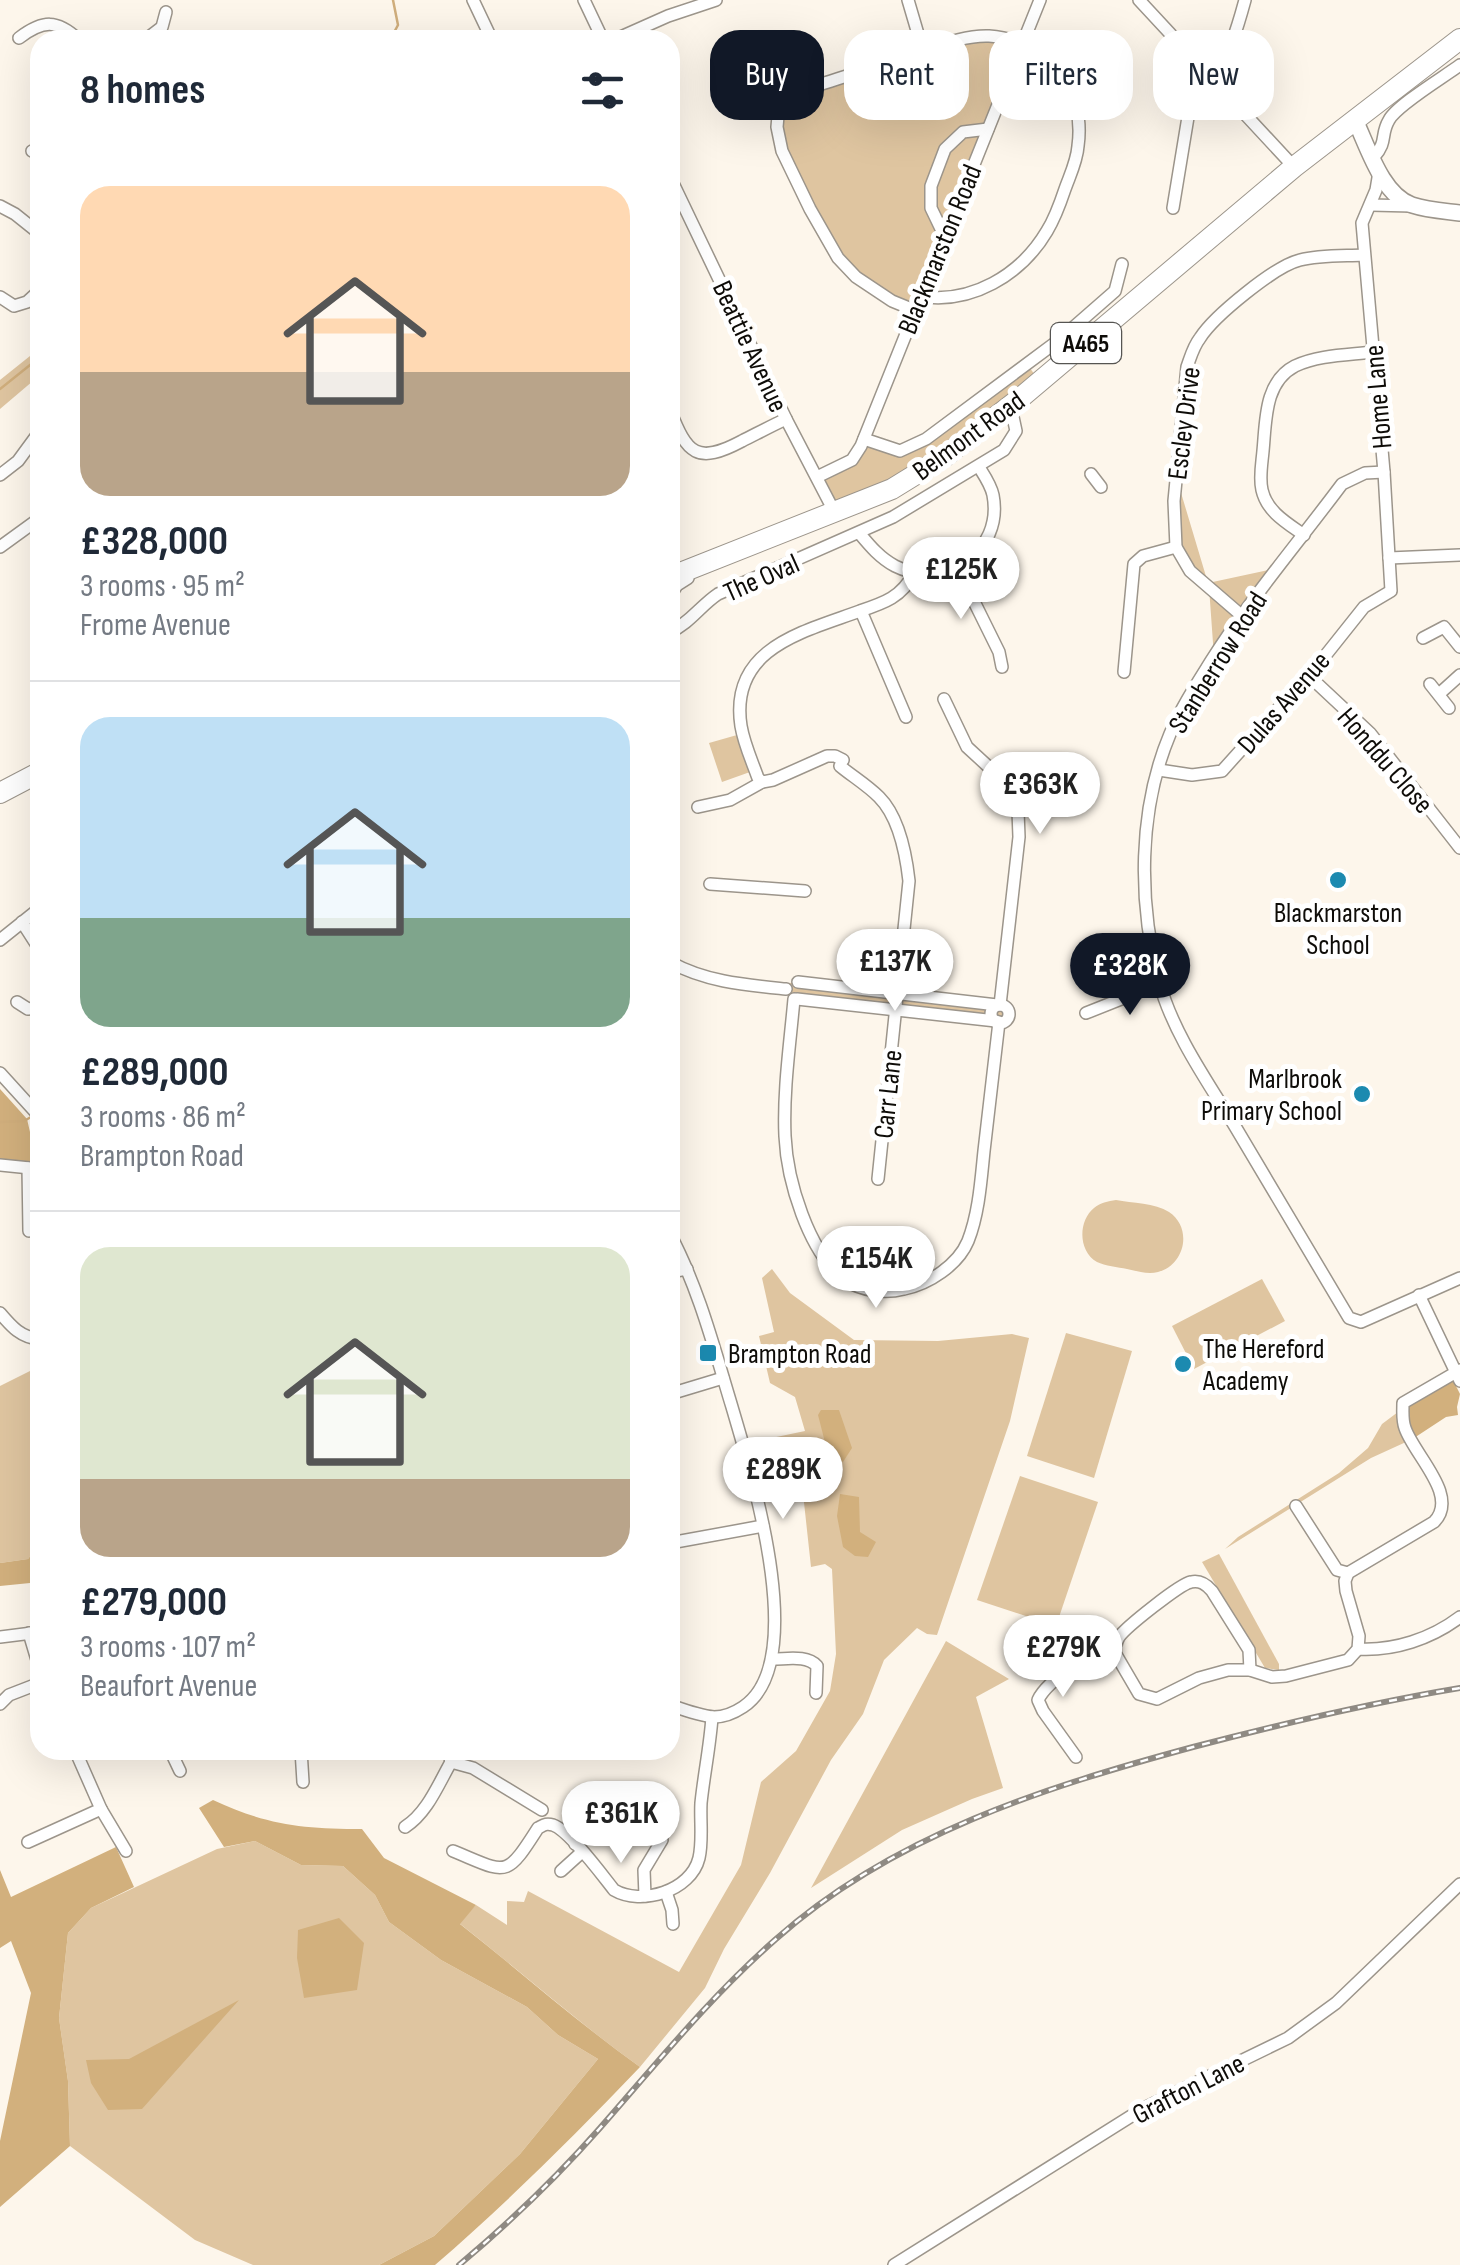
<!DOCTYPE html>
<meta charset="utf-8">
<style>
body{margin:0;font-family:"Sofia Sans Condensed",sans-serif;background:#f6f6f7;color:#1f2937;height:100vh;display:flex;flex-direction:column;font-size:38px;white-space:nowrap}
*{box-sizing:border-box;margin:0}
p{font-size:32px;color:#747a83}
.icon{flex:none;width:55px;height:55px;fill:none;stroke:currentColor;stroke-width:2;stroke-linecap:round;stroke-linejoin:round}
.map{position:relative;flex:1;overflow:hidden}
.drawer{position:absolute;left:30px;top:30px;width:650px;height:1730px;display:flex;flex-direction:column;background:#fff;border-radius:30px;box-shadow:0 10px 40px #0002}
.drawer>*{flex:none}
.banner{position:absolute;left:710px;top:30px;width:600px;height:90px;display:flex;gap:20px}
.price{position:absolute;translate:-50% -85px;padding:0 22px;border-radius:35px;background:#fff;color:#222;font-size:32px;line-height:65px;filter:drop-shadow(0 2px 5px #0008)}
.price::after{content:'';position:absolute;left:50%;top:60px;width:30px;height:22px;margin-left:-15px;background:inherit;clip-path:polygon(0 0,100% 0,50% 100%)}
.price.active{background:#111827;color:#fff}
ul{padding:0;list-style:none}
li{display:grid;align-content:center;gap:20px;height:530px;padding:0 50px}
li+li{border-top:2px solid #e0e1e3}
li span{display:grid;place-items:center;height:310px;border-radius:30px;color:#555}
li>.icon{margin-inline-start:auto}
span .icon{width:180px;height:180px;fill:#fffc;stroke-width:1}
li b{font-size:42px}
h2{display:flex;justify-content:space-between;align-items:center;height:120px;padding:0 50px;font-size:42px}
.chip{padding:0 35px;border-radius:30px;background:#fff;box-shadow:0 10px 40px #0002;font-size:35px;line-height:90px}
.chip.active{background:#111827;color:#fff}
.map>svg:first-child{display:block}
.green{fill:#dfc5a0}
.forest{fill:#d2b07d}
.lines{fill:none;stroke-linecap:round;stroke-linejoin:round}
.stream{stroke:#d0ae7c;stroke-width:2.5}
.street-casing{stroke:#9c958b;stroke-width:14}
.secondary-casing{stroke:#9c958b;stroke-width:18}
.highway-casing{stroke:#9c958b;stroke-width:22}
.street{stroke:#fff;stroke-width:11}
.secondary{stroke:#fff;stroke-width:15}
.highway{stroke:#fff;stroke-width:20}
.rail-casing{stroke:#8f8a83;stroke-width:6}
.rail{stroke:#fff;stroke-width:2.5;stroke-dasharray:8;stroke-linecap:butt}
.poi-dot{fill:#1c8ab0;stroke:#fff;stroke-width:4}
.labels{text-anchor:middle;stroke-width:10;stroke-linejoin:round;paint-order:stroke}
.shield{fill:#fff;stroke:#565552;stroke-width:2.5}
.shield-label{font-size:25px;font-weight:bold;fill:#0e0c08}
.street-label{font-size:28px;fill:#0e0c08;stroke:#fff}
.poi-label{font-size:28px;fill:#0e0c08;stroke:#fff;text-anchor:start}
</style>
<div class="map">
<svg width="1460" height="2265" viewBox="0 0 1460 2265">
<rect width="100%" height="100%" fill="#fdf6eb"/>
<g class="green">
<path d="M989,36L1023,45L914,310L876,290L838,258L788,157L778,116L797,93Z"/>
<path d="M40,348V375L0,409V380Z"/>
<path d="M1027,364L1040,382L1007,409L835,513L817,477L835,469L864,439L900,451Z"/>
<path d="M1176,476L1208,583L1278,568L1214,657L1209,587L1190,571L1173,526Z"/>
<path d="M737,735L750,772L722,782L709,743Z"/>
<path d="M795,981L1000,1005L1008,1009V1018L1001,1022L794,999L787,994L788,984Z"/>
<path d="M1116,1200C1132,1203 1155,1203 1169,1212C1193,1228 1185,1265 1158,1272C1148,1275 1137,1271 1127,1269C1118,1267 1105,1266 1097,1262C1078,1251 1078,1221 1094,1208C1100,1203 1108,1201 1116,1200Z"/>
<path d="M772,1269L790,1293L854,1340L938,1341L1012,1334L1029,1338L1010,1421L937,1635L927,1634L917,1628L884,1660L863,1714L831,1760L770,1873L724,1949L705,1988L640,2067C577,2022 520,1971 459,1923L476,1905L507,1925V1901L524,1902L528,1891L679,1972L741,1865L761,1782L796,1751L830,1691L836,1654L832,1569L825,1564L811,1567L802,1484L818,1478L808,1440L749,1466L743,1444L805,1431L795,1397L770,1383L759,1336L774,1332L762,1278Z"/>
<path d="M1262,1279L1285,1321L1194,1369L1172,1326Z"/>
<path d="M1066,1333L1132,1351L1094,1478L1027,1456Z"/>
<path d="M36,1368L38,1391L40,1392V1543L28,1559L0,1563V1386Z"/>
<path d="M1398,1412L1401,1433L1406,1442L1371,1458L1225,1549L1238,1537L1339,1473L1368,1448L1382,1424Z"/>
<path d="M1020,1476L1098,1502L1056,1626L977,1600Z"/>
<path d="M1219,1554L1279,1664V1670L1265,1668L1202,1562Z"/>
<path d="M946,1641L1009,1679L976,1697L1003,1788L972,1799L902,1830L811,1888Z"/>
<path d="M255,1841L301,1865L343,1866L375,1895L389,1922L441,1960L527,2007L558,2035L598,2059L520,2154L434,2236L379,2265H253L195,2240L70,2146L68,2081L59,2018L68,1933L91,1908L217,1849Z"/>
</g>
<g class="forest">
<path d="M0,1089L27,1119L30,1132L40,1145V1163L0,1159Z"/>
<path d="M1452,1378L1460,1394L1457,1407L1458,1415L1446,1417L1414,1438L1409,1430L1407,1405Z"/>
<path d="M821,1410H839L852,1448L843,1462L828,1454L818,1415Z"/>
<path d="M840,1494L859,1497L860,1532L876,1542L868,1557L855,1556L843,1547L837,1516Z"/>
<path d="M40,1543V1582L0,1586V1563L28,1559Z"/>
<path d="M213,1800C266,1825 304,1829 362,1829L384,1858L476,1905L460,1924C520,1971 577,2022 640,2067C574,2136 507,2203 435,2265H379L434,2236L520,2154L598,2059L558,2035L527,2007L441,1960L389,1922L375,1895L343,1866L301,1865L255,1841L224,1847L199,1808Z"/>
<path d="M116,1847L134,1887L91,1908L68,1933L59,2018L68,2081L70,2146L0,2207V2141L31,1993L11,1941L0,1948V1870L11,1897Z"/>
<path d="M339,1918L364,1943L357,1990L304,1998L297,1958L298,1930Z"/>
<path d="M239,2000L142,2109L108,2110L91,2083L86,2060L129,2059Z"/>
</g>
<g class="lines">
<g class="stream">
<path d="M390,40L398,25L393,0"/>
<path d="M0,389L40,357"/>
<path d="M0,1122L24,1121L31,1117"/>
</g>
<g class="street-casing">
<g id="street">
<path d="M473,0L492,40"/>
<path d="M584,0L603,40"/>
<path d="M908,0L923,51"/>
<path d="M1139,0L1294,167"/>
<path d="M19,38C43,20 57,19 79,40"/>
<path d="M145,40L162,27L166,12"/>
<path d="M614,40L668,16L716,0"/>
<path d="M32,151L40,154"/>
<path d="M1374,157C1388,141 1380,135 1389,120C1397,105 1444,77 1460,65"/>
<path d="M670,177L786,419L835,513"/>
<path d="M1371,205L1412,206"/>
<path d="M0,206L15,214L40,234"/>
<path d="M1173,208L1190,105C1196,96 1204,90 1211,81C1228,60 1238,26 1245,0"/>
<path d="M944,235L931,208V186L945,149L963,132L988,129"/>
<path d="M0,297L14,306L27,302L40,290"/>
<path d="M914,310L892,301L856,277L838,258L810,209L782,151L777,127L778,116L785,103L806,89C843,77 879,66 915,54C939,46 964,35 989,36C1048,40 1086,88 1078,146C1077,161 1070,175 1065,189C1060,204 1055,218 1047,231C1021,275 971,305 919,296"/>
<path d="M670,410C687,454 697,465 742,441C756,434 771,426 786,419"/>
<path d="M864,439L900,451L926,439L1059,340L1115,291L1122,264"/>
<path d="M1384,472L1365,473L1342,484C1298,543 1250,599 1211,661C1196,685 1181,708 1170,734C1138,810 1138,902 1159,981C1172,1032 1209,1084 1236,1128C1274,1191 1311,1255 1349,1318L1361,1322L1460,1278"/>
<path d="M1091,474L1101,487"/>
<path d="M0,475L18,461L40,431"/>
<path d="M817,477L852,460L861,446L1040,0"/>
<path d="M860,534C870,546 880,558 895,566C944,591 1004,552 993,495C991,485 984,475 979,467"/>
<path d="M1304,535C1287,523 1267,512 1262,490C1259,478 1262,463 1263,451C1266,421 1264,382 1295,366C1318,355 1348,355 1373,352"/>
<path d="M0,547L40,518"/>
<path d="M1389,558L1460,555"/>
<path d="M957,567L999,652L1002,667"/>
<path d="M670,596L677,585L688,578"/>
<path d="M861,611L906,717"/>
<path d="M1241,615L1190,571L1176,547L1174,501L1187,367C1191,356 1193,347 1200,338C1214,316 1275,266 1300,260C1319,255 1343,256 1363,255"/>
<path d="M670,632C690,623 700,606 718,594L893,517L1004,450L1016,431L1013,417L1007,409"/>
<path d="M1423,638L1444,627L1460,647"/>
<path d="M1124,672L1134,564L1143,556L1176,547"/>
<path d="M1308,675L1370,733L1460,848"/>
<path d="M1430,684L1449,708"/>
<path d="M1439,694L1460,675"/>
<path d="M944,699L967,747L1005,782L1012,792L1018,811L1019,837L1000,1005"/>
<path d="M843,760L835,756H827L773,780L762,782L758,778C752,761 744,744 741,726C729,648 803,632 860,611C884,603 902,597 914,573"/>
<path d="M840,766C852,776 867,785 879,797C899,817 906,854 909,881L878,1179"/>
<path d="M1159,770L1192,775L1222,771L1321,661L1364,607L1391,591L1384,472L1362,223L1376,190L1379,172"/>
<path d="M698,807L730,800L762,782"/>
<path d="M710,884L805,891"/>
<path d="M22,922L40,950"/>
<path d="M0,940L40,908"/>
<path d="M670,962C706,982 746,985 786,989"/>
<path d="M798,982L997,1005"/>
<path d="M794,999C790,1044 783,1091 785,1136C787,1180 808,1252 845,1280C862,1291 885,1294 904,1289C929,1284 958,1265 968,1241C979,1213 981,1180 984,1151C989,1108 994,1065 999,1022"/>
<path d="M797,999L996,1021"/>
<path d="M40,1001L35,1008L40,1024"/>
<path d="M17,1002L28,1009L35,1008"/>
<circle cx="1000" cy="1014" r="9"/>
<path d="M1086,1013L1159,984"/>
<path d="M0,1073L40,1117"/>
<path d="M0,1165L40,1169"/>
<path d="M28,1168L29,1231"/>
<path d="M670,1234C699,1289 714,1348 732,1407C751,1472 811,1662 743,1707C734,1713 725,1717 714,1717C700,1716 684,1710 670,1705"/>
<path d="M670,1272L687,1269"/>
<path d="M1419,1295L1460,1381"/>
<path d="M0,1313C11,1326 21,1338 40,1339"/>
<path d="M670,1394L723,1378"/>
<path d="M1296,1506L1337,1570L1348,1573"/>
<path d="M670,1543L763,1526"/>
<path d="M29,1633L40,1670"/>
<path d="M0,1637L40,1632"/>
<path d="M1358,1649C1394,1651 1431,1639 1460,1617"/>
<path d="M1115,1653L1139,1694L1157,1699L1199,1678L1228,1670H1250L1272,1677L1286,1676L1348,1660L1358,1649L1359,1636L1346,1591L1345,1581L1348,1573L1434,1522C1460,1496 1414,1455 1405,1428C1402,1420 1403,1412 1403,1403L1460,1370"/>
<path d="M1115,1653C1116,1646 1115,1643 1119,1637C1126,1627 1180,1584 1191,1582C1200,1580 1206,1584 1212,1591L1249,1650L1250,1670"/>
<path d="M773,1659C788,1659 807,1655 817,1666L816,1693"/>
<path d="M0,1704L9,1695L40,1683"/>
<path d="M170,1750L180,1771"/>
<path d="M301,1750L303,1782"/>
<path d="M1076,1757L1043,1711L1038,1700C1047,1680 1093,1649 1115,1653"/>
<path d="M451,1762L473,1768L542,1810"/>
<path d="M101,1809L126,1851"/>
<path d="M405,1827C427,1813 438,1785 451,1762L448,1750"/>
<path d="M28,1842L101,1809L75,1750"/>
<path d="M575,1844L596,1808"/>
<path d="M453,1851C507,1873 505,1880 538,1828C544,1825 546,1823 553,1825C570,1831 602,1875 614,1890C641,1906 691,1891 699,1858C703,1841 700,1821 701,1803C704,1774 710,1746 712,1717"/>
<path d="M561,1871L582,1852"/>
<path d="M666,1892L672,1910L673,1924"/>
<path d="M645,1896L644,1870L662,1840"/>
<path d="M894,2265L1144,2108L1288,2038L1336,2003L1460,1884"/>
</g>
</g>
<g class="secondary-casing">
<path id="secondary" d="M1355,120C1368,147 1382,195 1412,205C1427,210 1444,211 1460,213"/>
</g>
<g class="highway-casing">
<g id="highway">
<path d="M670,577L892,489L944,457L1019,399L1294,167L1460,39"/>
<path d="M0,793L40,772"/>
</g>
</g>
<use href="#street" class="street"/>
<use href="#secondary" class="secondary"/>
<use href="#highway" class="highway"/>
<g class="rail-casing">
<path id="rail" d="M459,2265C509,2223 557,2177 600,2128C657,2063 711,1996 776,1939C893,1835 1045,1787 1193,1747C1281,1724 1370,1703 1460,1688"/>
</g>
<use href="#rail" class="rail"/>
</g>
<g class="poi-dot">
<circle cx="1338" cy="880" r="10"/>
<circle cx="1362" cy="1094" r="10"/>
<rect x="698" y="1343" width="20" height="20" rx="5"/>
<circle cx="1183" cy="1364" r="10"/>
</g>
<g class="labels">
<rect class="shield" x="1051" y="323" width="70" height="40" rx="8"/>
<g class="shield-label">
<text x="1086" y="352">A465</text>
</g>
<g class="street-label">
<text transform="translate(939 249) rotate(-68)" y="10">Blackmarston Road</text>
<text transform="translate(751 346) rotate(65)" y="10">Beattie Avenue</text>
<text transform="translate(1377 397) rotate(-95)" y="10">Home Lane</text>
<text transform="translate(1183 423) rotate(-83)" y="10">Escley Drive</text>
<text transform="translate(968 435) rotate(-36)" y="10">Belmont Road</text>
<text transform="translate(761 577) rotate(-24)" y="10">The Oval</text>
<text transform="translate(1217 662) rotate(-58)" y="10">Stanberrow Road</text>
<text transform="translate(1283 702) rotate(-49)" y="10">Dulas Avenue</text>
<text transform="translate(1386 760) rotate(49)" y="10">Honddu Close</text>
<text transform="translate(887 1094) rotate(-84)" y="10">Carr Lane</text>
<text transform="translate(1188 2088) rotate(-27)" y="10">Grafton Lane</text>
</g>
<g class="poi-label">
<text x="1338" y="922" text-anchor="middle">Blackmarston<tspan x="1338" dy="32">School</tspan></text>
<text x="1342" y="1088" text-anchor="end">Marlbrook<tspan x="1342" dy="32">Primary School</tspan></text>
<text x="1203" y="1358">The Hereford<tspan x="1203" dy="32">Academy</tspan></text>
<text x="728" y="1363">Brampton Road</text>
</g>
</g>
</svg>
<b class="price" style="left:961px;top:622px">£125K</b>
<b class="price" style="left:1040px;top:837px">£363K</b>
<b class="price" style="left:895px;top:1014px">£137K</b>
<b class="price active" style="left:1130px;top:1018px">£328K</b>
<b class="price" style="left:876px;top:1311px">£154K</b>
<b class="price" style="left:783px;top:1522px">£289K</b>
<b class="price" style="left:1063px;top:1700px">£279K</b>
<b class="price" style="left:621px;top:1866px">£361K</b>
<div class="banner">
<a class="chip active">Buy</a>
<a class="chip">Rent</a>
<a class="chip">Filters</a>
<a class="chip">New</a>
</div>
<section class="drawer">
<h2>8 homes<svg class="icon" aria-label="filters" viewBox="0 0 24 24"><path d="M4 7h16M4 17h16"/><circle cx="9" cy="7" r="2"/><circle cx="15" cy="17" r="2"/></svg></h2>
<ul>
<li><span style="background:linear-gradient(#ffd9b3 60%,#b9a48a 0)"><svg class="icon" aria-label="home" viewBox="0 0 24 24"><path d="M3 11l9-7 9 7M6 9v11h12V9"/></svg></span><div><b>£328,000</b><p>3 rooms · 95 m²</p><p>Frome Avenue</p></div></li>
<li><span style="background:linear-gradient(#bfe0f5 65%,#7fa58c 0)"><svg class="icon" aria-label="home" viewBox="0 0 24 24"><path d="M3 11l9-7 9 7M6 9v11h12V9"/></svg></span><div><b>£289,000</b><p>3 rooms · 86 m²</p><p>Brampton Road</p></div></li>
<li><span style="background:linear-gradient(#dfe7d0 75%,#b9a48a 0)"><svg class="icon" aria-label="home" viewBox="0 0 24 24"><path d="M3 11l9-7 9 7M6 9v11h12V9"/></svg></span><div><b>£279,000</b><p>3 rooms · 107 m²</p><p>Beaufort Avenue</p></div></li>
</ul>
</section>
</div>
